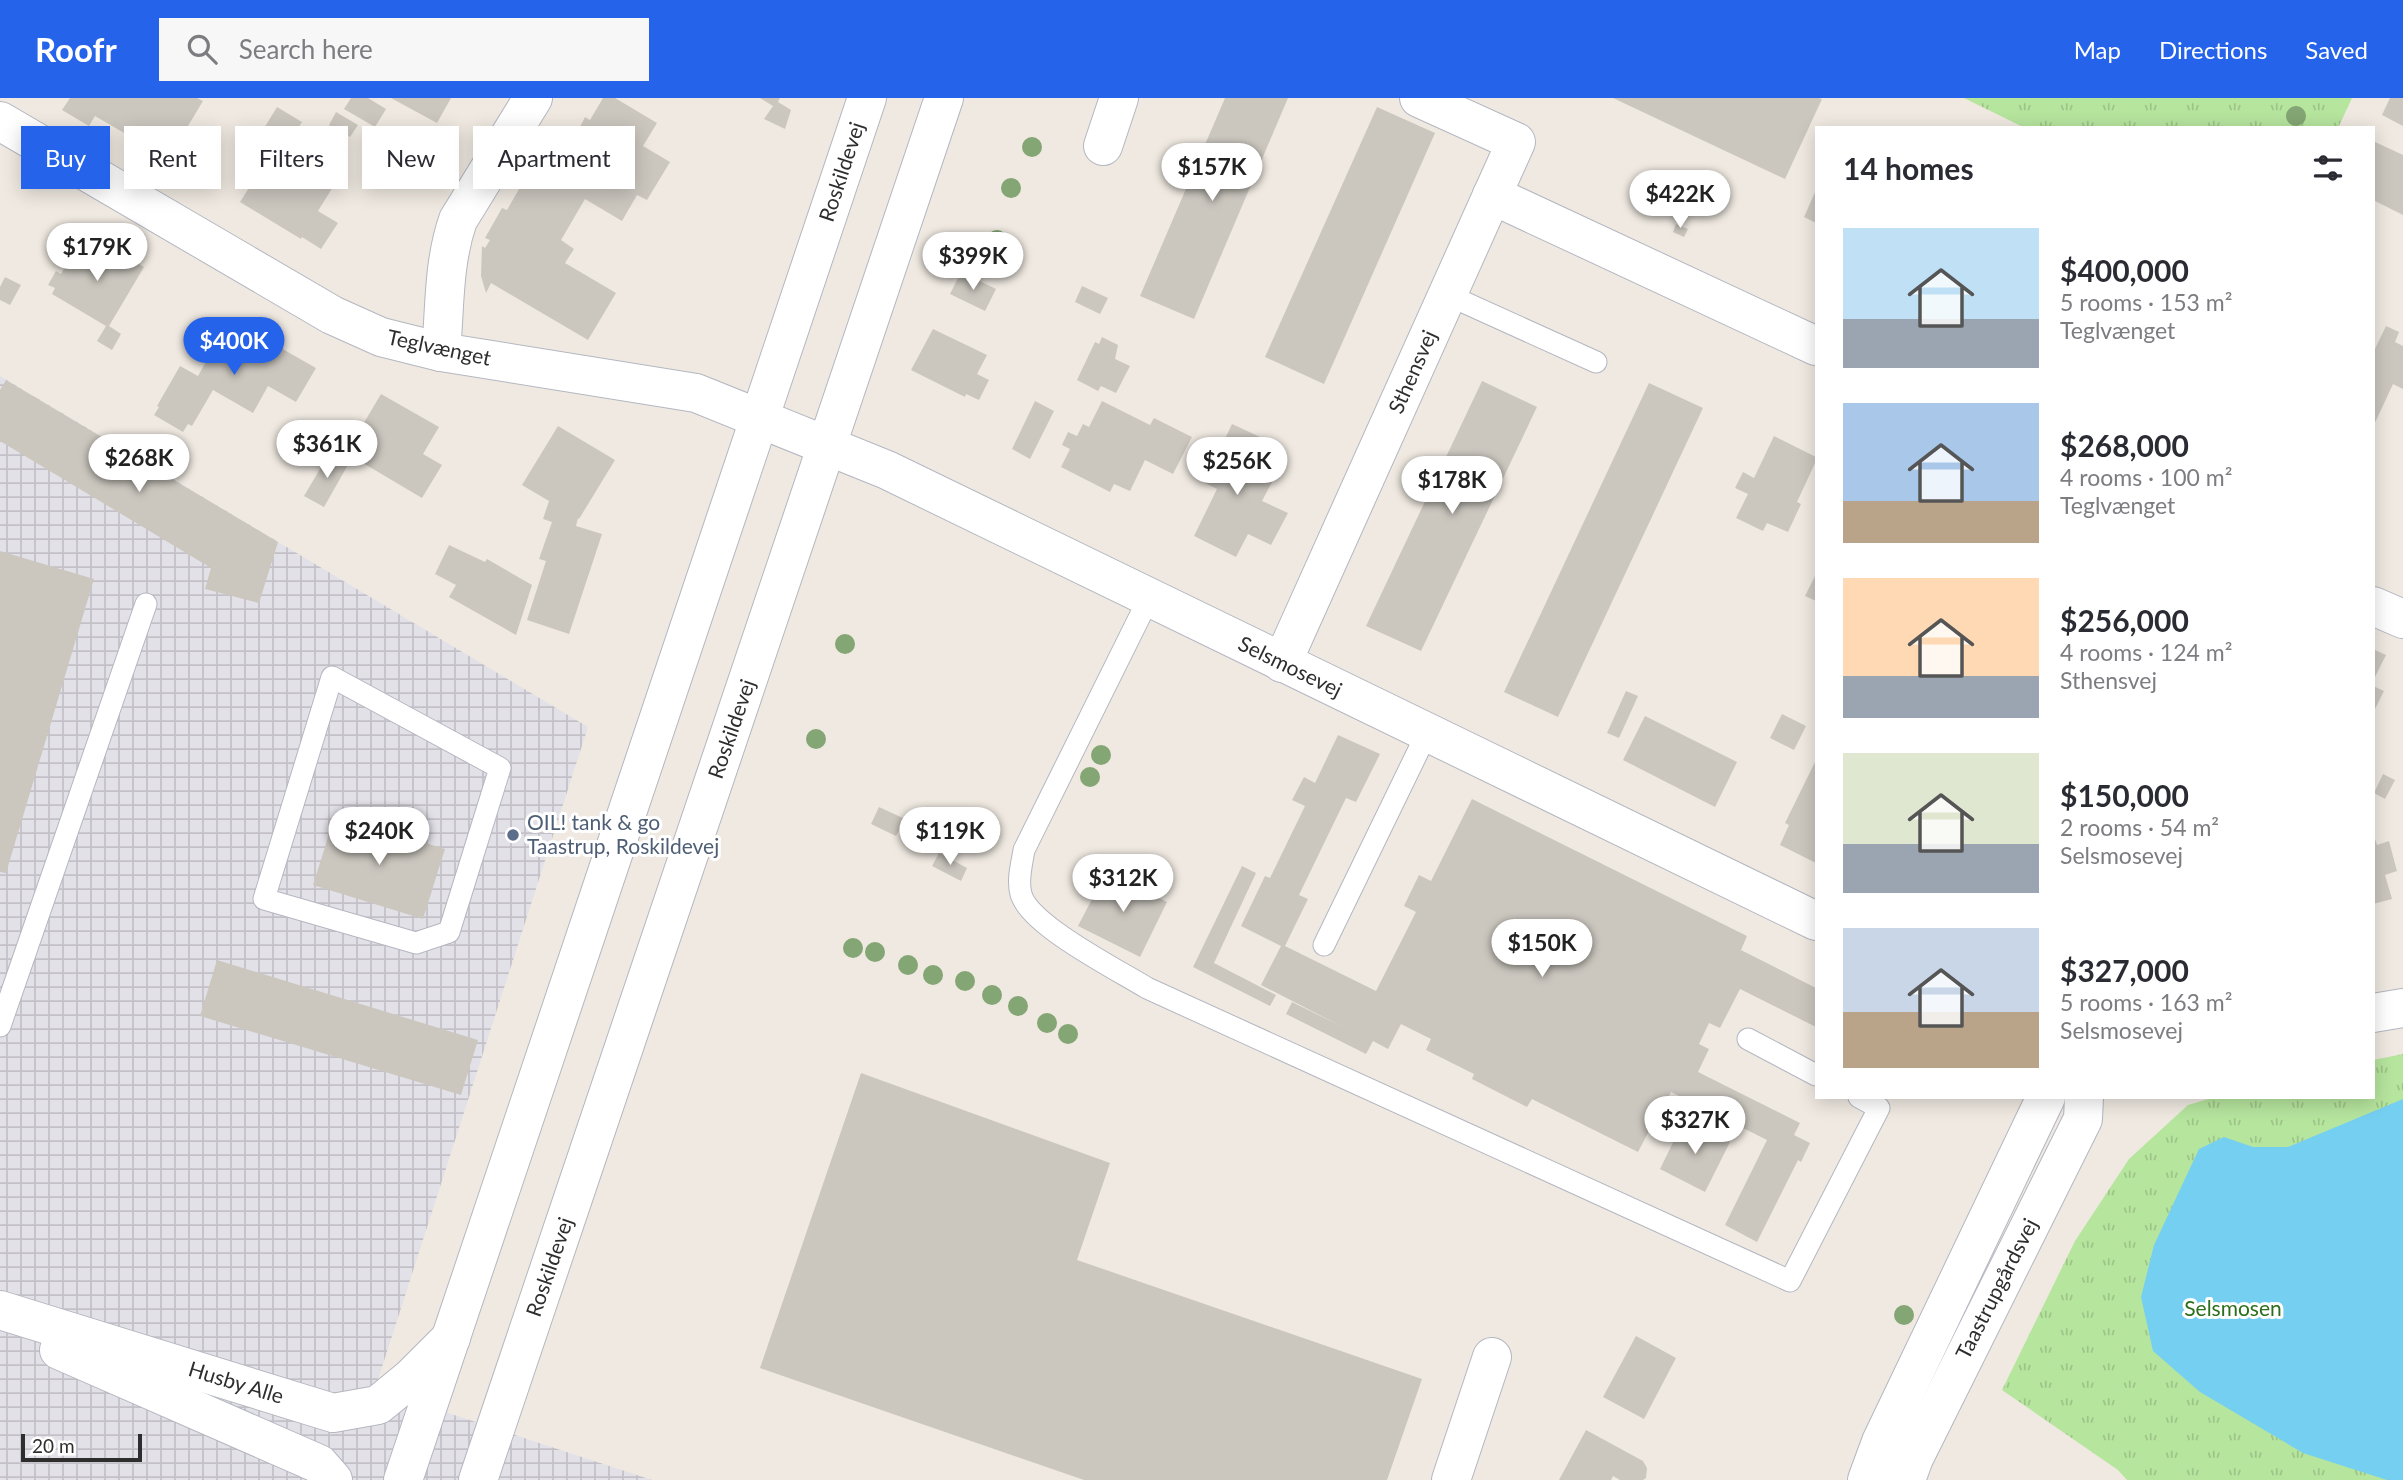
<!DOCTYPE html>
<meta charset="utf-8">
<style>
body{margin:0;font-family:Lato,sans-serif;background:#f7f7f7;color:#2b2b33;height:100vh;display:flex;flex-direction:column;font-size:26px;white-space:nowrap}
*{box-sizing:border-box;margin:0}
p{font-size:23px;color:#7c7c81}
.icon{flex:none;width:38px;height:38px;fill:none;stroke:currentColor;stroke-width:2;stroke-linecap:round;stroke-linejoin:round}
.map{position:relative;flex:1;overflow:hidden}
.sheet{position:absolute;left:1815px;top:28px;width:560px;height:973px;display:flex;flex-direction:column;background:#fff;border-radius:0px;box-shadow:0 4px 18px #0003}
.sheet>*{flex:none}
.guide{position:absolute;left:21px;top:28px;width:665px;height:63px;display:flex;gap:14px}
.scale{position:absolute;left:21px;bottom:18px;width:121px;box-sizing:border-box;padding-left:7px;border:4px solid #2e2e2e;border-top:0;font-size:19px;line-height:24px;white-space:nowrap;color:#2e2e2e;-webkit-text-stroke:5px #fff;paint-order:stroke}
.price{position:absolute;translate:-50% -60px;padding:0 16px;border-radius:24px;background:#fff;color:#222;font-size:23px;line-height:46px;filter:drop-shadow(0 2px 4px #0008)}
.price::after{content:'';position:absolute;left:50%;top:42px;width:21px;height:16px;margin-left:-10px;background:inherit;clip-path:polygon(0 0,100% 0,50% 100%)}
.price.current{background:#2563eb;color:#fff}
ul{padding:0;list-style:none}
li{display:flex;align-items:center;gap:21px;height:175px;padding:0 28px}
li span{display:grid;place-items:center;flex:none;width:196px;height:140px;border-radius:0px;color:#555}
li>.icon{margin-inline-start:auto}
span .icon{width:84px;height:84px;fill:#fffc;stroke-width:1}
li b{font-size:30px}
h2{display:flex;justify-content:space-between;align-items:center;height:84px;padding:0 28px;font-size:30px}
.chip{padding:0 24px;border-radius:0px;background:#fff;box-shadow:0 4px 18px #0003;font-size:24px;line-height:63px}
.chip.current{background:#2563eb;color:#fff}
header{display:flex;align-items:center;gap:42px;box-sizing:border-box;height:98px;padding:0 35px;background:#2563eb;color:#fff}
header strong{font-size:33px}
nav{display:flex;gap:38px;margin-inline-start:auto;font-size:24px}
.search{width:490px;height:63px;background:#f7f7f7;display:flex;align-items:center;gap:18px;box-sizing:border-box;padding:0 24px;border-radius:0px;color:#7c7c81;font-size:26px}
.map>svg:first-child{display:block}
.industrial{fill:url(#industrial-grid)}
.grass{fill:url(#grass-tufts)}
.water{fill:#75cff0}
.building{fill:#cbc7bf}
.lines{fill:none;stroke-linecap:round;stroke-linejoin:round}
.service-casing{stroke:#b4b7c1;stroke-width:23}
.minor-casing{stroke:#b4b7c1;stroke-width:40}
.secondary-casing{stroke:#b4b7c1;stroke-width:40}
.service{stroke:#fff;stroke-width:21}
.minor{stroke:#fff;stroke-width:38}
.secondary{stroke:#fff;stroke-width:38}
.tree{fill:#84a574}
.service-dot{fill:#5c6f8a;stroke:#fff;stroke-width:2.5}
.labels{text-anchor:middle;stroke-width:6;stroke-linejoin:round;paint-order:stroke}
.street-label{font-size:21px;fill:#2e2e2e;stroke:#fff}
.service-label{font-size:21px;fill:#4e5e75;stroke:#fff;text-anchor:start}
.park-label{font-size:21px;fill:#2c6e1b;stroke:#fff}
</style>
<header>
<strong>Roofr</strong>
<div class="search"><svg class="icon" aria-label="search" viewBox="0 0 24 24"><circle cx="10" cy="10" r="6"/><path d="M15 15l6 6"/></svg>Search here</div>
<nav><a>Map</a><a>Directions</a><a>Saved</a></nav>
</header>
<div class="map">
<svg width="2403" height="1382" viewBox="0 0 2403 1382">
<defs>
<pattern id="industrial-grid" width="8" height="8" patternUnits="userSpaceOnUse" patternTransform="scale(1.75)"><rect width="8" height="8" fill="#e3e1e8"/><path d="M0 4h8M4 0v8" fill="none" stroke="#c3c1c7"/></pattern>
<pattern id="grass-tufts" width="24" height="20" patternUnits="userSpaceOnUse" patternTransform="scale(1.75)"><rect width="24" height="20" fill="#b6e59e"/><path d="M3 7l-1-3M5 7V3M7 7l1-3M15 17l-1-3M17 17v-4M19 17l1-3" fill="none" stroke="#9dc588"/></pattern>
</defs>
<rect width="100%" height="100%" fill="#efe9e1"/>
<path class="industrial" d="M0,278L588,629L375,1291L652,1382H0Z"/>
<g class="grass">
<path d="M1964,0H2352L2338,30H2025Z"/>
<path d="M2403,956V1382H2127L2118,1372L2002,1292L2075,1143L2129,1061L2188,1007L2215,999H2373V962Z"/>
</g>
<path class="water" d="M2403,1001V1382H2387L2303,1355L2200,1294L2153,1253L2141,1199L2154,1147L2199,1051L2224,1039L2253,1049H2288Z"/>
<g class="building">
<path d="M70,0H197L203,3L188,28L205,38L186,71L95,18L89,28L62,12Z"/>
<path d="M351,0H368L386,11L375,29L344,11Z"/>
<path d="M391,0H451L437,25Z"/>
<path d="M603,0H615L657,25L643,48L670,64L647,102L637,97L622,123L585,101L561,142L574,151L565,165L616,195L588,242L491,185L486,195L481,178L482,148L485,150L490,142L485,140L502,110L507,112L535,63L558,76L583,33L579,31L585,19L590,22Z"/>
<path d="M760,0H780L778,4L791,12L785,31L764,21L773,8Z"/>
<path d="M1225,0H1288L1194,221L1140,198Z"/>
<path d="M1613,0H1819L1822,1L1785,81Z"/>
<path d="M2390,0H2403V28L2382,17Z"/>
<path d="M277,9L302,24L289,45L336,74L331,82L336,84L318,113L338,125L321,151L302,139L301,141L240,104L266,63L250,53Z"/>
<path d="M1377,9L1435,35L1324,286L1265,259Z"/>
<path d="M336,14L358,27L350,39L329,27Z"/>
<path d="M2373,43L2403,57V117L2373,102Z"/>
<path d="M1816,92V125L1804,119Z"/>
<path d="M1676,126L1688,131L1684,139L1673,134Z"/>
<path d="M85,134L144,169L109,228L121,236L112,252L97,243L106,228L52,196L55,190L48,187L56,173L61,176Z"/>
<path d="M961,174L996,191L985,213L950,196Z"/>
<path d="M5,179L21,187L10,207L0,202V189Z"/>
<path d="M1082,188L1108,200L1100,216L1075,204Z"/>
<path d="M230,221L316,270L296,304L268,288L253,315L213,292L192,328L188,326L183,334L154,317L159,309L157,308L180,268L198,278Z"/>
<path d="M2386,228L2399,234L2395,244L2403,248V291L2393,286L2373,329V255Z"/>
<path d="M933,231L987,257L977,276L989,282L979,302L966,296L965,299L911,272Z"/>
<path d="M1102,239L1118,247L1115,261L1130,268L1116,295L1101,288L1098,293L1077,282L1095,244L1099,246Z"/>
<path d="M6,282L278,444L259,505L205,491L211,470L0,343V292Z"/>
<path d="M1482,283L1537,309L1421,553L1366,528Z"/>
<path d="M1649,285L1703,310L1558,619L1504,594Z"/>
<path d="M381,296L439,329L423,356L442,367L422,400L346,355Z"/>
<path d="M1035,303L1054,313L1030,361L1012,351Z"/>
<path d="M1102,303L1150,327L1154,320L1192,339L1173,376L1145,362L1130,393L1114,386L1110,394L1061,369L1070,351L1062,347L1068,334L1077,338L1083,326L1089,329Z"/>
<path d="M1232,326L1260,339L1244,371L1272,384L1262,403L1288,415L1271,447L1248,436L1236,459L1194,438L1217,391L1201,383L1221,342L1224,343Z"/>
<path d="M558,328L615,362L579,421L578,420L576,428L602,436L569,536L527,522L546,463L539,461L552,424L543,421L549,403L522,387Z"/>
<path d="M1774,338L1816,359V363L1797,404L1801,406L1788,434L1767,425L1763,433L1736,420L1748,396L1735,390L1743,374L1754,380Z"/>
<path d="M330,354L349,365L324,409L304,398Z"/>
<path d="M449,447L485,464L487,461L532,487L516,537L449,499L456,487L435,476Z"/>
<path d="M0,453L94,481L6,775L0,774Z"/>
<path d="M1816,476V503L1805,498Z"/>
<path d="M2373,551L2386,557L2373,583Z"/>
<path d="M2373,588L2384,593L2373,615Z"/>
<path d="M1626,593L1638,598L1619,640L1607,635Z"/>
<path d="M1782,616L1806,628L1794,652L1770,640Z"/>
<path d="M1645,618L1737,664L1715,709L1623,662Z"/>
<path d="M1338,637L1380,656L1356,704L1346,700L1299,797L1308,801L1285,848L1376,893L1416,814L1404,808L1419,777L1431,783L1472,701L1747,838L1741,852L1816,890V929L1740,891L1720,930L1709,925L1699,946L1709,951L1698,974L1800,1025L1794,1037L1810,1045L1801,1064L1798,1062L1757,1144L1725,1127L1767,1042L1671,994L1652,1032L1650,1031L1638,1054L1532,1001L1527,1009L1472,981L1474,976L1426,952L1431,941L1401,926L1388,951L1373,943L1366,956L1286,916L1292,904L1343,929L1261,887L1281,848L1241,828L1265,778L1270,780L1305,708L1292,702L1304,679L1315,685Z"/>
<path d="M1815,664L1816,665V765L1780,747L1789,727L1785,725Z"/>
<path d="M2383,676L2395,682L2385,701L2374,695Z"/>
<path d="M879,709L905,721L896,738L871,726Z"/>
<path d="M335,717L445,751L423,821L313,787Z"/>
<path d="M2373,735L2377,747L2389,743L2397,773L2385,777L2392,801L2373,806Z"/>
<path d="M939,755L967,770L961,783L932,768Z"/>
<path d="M1242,768L1256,775L1214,865L1276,897L1270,908L1193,869Z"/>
<path d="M1106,774L1167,804L1140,859L1078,828Z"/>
<path d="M217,862L478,942L461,997L200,918Z"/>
<path d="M861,975L1110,1065L1077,1162L1422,1281L1387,1382H1084L760,1270Z"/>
<path d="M1684,1022L1730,1044L1705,1094L1660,1071Z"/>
<path d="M1636,1238L1676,1260L1644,1321L1603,1299Z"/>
<path d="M1586,1332L1643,1363L1647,1370L1646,1380L1643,1382H1620L1613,1378L1611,1382H1559Z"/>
</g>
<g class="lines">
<g class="service-casing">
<g id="service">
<path d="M1448,197L1596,264"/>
<path d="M1149,500L1024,752C1022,765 1017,782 1021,796C1029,827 1118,872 1147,890L1790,1183L1879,1010L1859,999"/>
<path d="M332,579L500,670L449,834L416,845L264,801Z"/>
<path d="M1324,847L1427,635"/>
<path d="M0,928L146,506"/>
<path d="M1748,941L1816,977"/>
</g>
</g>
<g class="minor-casing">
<g id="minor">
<path d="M0,23L332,217L381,239L441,254L696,295L887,372L1816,823"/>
<path d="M1103,48L1119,0"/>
<path d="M1492,97L1816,248"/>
<path d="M441,254C445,210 443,165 458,122L533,0"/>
<path d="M2373,508L2403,521"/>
<path d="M1282,565L1516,44L1419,0"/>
<path d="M2373,915L2403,910"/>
<path d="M0,1212L333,1315L378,1307L411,1280L451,1240"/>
<path d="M59,1252L319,1366L333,1382"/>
<path d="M1451,1382L1492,1259"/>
<path d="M1867,1382L1881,1344L2046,999"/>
<path d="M1906,1382L1914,1360L2083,1021L2084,999"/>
</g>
</g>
<g class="secondary-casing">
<g id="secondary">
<path d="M403,1382L867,0"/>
<path d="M478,1382L944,0"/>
</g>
</g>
<use href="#service" class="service"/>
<use href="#minor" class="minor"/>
<use href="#secondary" class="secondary"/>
</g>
<g class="tree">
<circle cx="2296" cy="18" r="10"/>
<circle cx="1032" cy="49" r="10"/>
<circle cx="1011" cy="90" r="10"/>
<circle cx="997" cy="142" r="10"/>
<circle cx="845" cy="546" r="10"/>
<circle cx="816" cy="641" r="10"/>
<circle cx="1101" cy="657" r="10"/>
<circle cx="1090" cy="679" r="10"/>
<circle cx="853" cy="850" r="10"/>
<circle cx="875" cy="854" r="10"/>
<circle cx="908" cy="867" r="10"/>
<circle cx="933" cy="877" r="10"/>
<circle cx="965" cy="883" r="10"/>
<circle cx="992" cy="897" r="10"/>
<circle cx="1018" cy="908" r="10"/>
<circle cx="1047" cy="925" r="10"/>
<circle cx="1068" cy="936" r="10"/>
<circle cx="1904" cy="1217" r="10"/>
</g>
<circle class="service-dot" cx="513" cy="737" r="7"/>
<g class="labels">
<g class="street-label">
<text transform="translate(842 74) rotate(-72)" y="7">Roskildevej</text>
<text transform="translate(439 250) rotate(12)" y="7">Teglvænget</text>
<text transform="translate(1413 274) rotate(-66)" y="7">Sthensvej</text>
<text transform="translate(1290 569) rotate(26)" y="7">Selsmosevej</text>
<text transform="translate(732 631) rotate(-71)" y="7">Roskildevej</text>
<text transform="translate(550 1169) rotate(-71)" y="7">Roskildevej</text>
<text transform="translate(1997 1191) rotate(-63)" y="7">Taastrupgårdsvej</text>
<text transform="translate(236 1285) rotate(17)" y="7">Husby Alle</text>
</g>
<g class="service-label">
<text x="527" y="732">OIL! tank &amp; go<tspan x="527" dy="24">Taastrup, Roskildevej</tspan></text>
</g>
<g class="park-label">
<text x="2233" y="1218">Selsmosen</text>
</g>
</g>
</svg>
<div class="scale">20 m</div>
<b class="price" style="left:1212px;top:105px">$157K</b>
<b class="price" style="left:1680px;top:132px">$422K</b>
<b class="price" style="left:97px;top:185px">$179K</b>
<b class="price" style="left:973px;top:194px">$399K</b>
<b class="price current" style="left:234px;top:279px">$400K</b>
<b class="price" style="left:327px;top:382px">$361K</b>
<b class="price" style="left:139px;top:396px">$268K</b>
<b class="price" style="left:1237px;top:399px">$256K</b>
<b class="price" style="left:1452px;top:418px">$178K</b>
<b class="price" style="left:379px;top:769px">$240K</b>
<b class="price" style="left:950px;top:769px">$119K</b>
<b class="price" style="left:1123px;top:816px">$312K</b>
<b class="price" style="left:1542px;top:881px">$150K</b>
<b class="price" style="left:1695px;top:1058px">$327K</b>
<div class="guide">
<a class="chip current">Buy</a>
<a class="chip">Rent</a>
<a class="chip">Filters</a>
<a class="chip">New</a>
<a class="chip">Apartment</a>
</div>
<section class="sheet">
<h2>14 homes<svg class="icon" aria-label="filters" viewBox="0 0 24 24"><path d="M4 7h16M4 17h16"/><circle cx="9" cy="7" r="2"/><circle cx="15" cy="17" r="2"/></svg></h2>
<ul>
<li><span style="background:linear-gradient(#bfe0f5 65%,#9aa5b1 0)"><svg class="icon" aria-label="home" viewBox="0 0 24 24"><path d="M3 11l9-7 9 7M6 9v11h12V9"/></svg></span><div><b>$400,000</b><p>5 rooms · 153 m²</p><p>Teglvænget</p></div></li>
<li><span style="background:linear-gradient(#a9c7e8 70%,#b9a48a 0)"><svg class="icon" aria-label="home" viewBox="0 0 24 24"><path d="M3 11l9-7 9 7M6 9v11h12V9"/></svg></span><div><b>$268,000</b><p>4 rooms · 100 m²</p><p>Teglvænget</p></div></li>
<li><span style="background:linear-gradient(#ffd9b3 70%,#9aa5b1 0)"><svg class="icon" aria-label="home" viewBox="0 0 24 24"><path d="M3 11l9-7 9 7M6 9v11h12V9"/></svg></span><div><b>$256,000</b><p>4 rooms · 124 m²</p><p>Sthensvej</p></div></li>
<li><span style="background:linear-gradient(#dfe7d0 65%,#9aa5b1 0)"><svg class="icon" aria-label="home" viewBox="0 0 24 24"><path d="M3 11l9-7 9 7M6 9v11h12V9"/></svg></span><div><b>$150,000</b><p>2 rooms · 54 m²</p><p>Selsmosevej</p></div></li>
<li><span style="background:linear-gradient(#c9d6e8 60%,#b9a48a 0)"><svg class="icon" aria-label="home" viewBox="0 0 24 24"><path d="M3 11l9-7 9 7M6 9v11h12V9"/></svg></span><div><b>$327,000</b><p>5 rooms · 163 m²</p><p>Selsmosevej</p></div></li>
</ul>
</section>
</div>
